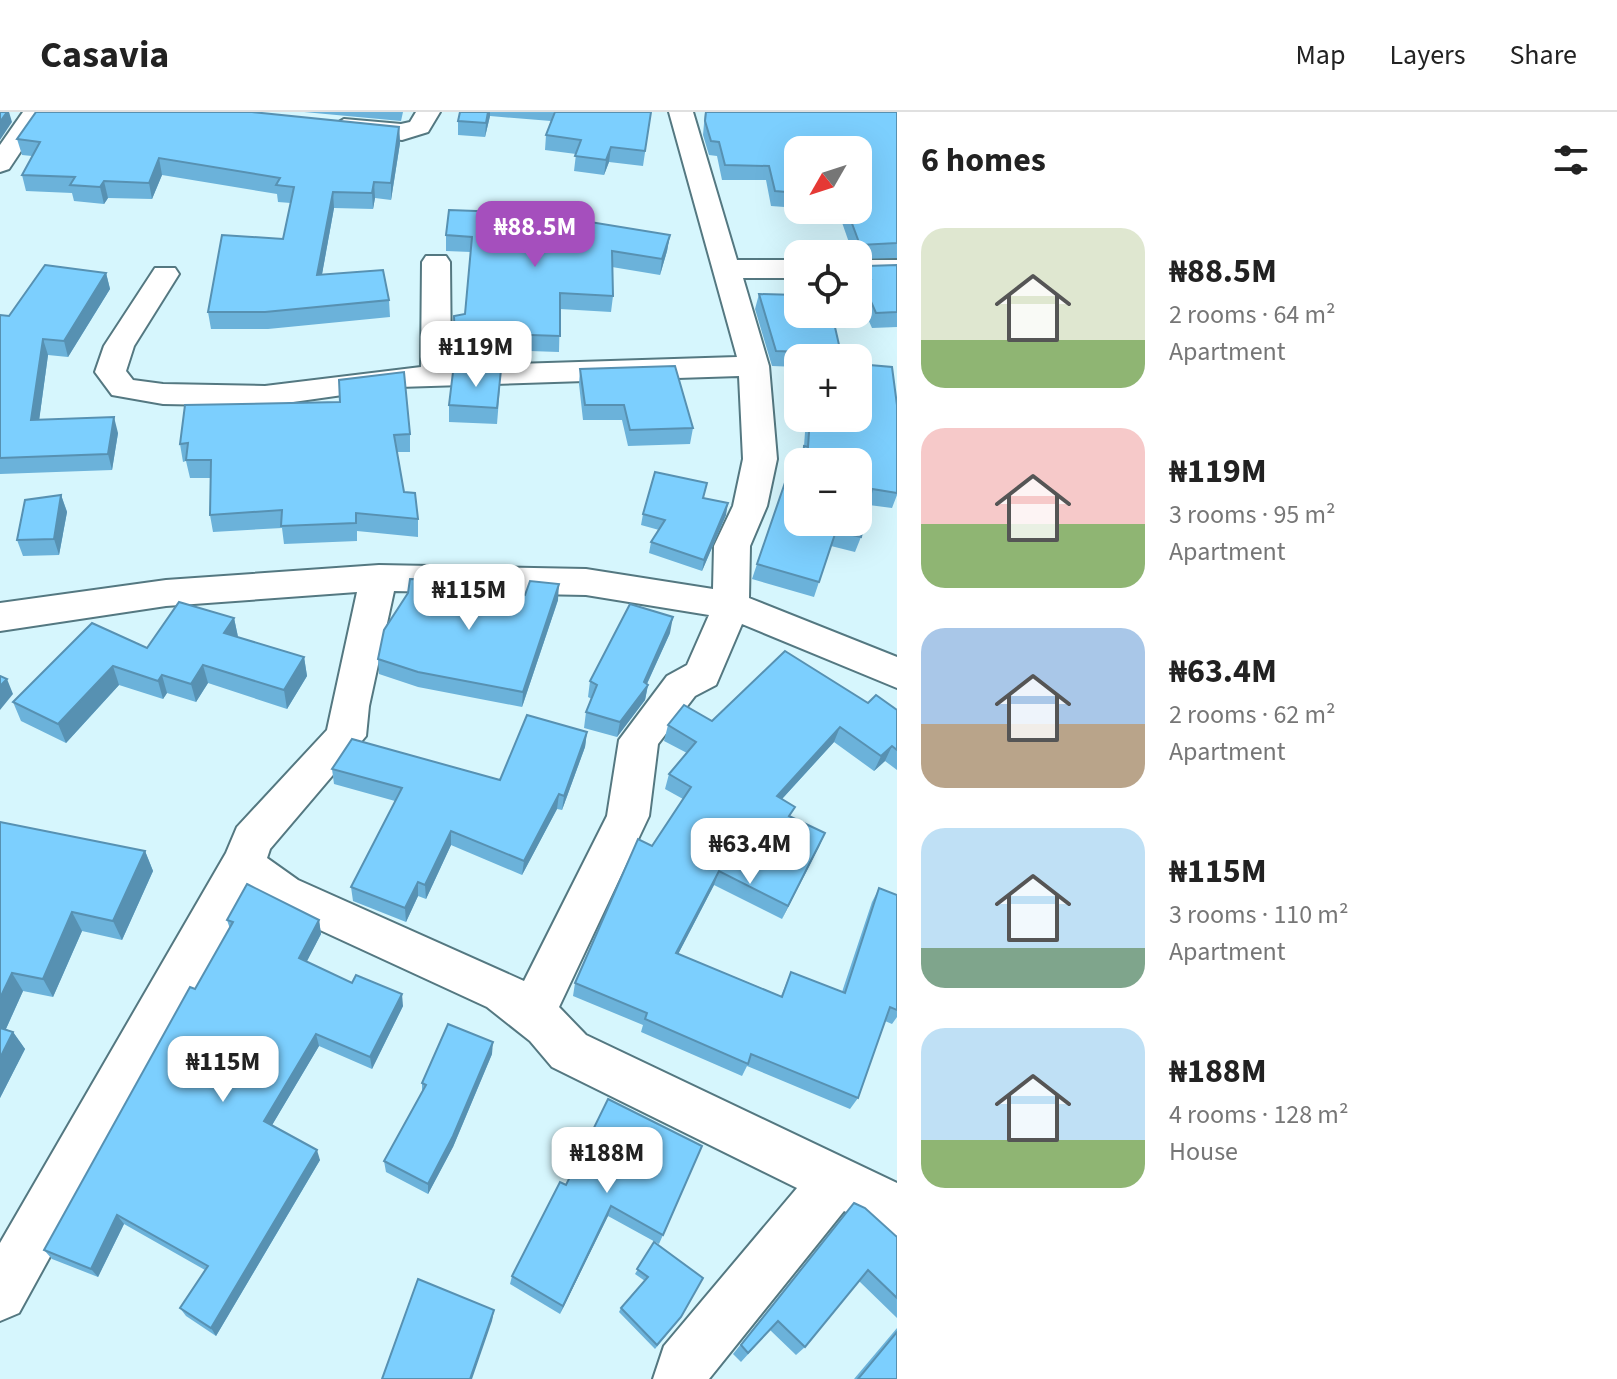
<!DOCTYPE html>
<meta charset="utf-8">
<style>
body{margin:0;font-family:"Source Sans 3",sans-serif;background:#f2f2f2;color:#222;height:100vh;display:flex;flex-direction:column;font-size:30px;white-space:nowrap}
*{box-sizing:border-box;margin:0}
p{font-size:26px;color:#767676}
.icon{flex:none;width:44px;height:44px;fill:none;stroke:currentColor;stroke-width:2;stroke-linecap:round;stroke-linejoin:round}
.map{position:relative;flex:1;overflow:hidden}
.panel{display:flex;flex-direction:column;background:#fff;width:720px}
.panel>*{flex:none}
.needle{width:52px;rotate:231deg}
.tools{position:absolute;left:784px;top:24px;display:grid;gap:16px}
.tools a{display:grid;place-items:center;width:88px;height:88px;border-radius:16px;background:#fff;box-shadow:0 8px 32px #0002;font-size:40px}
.price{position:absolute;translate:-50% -68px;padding:0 18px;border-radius:16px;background:#fff;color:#222;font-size:26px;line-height:52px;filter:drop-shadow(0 2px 4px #0008)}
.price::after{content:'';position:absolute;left:50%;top:48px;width:24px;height:18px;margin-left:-12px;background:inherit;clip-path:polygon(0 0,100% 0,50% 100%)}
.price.active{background:#a54fbd;color:#fff}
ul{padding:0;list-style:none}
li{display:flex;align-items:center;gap:24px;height:200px;padding:0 24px}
li span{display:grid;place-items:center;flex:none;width:224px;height:160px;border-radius:24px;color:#555}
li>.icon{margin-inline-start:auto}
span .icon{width:96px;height:96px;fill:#fffc;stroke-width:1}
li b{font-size:34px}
h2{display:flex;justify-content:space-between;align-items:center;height:96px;padding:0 24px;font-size:34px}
header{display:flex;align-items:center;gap:48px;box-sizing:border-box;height:112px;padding:0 40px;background:#fff;border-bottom:2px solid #e0e0e0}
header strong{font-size:38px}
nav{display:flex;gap:44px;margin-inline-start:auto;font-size:28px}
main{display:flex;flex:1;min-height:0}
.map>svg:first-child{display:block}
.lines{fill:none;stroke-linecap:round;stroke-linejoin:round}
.street-casing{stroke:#547881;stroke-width:4}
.street{fill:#fff;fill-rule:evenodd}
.wall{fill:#6bb2da}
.shaded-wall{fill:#5791b2}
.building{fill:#7ccffe;stroke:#5791b2;stroke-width:2}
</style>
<header>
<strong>Casavia</strong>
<nav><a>Map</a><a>Layers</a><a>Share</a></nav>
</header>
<main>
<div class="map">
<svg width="897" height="1267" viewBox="0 0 897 1267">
<rect width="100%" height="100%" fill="#d6f6fd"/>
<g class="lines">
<g class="street-casing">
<g id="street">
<path d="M23,0H47L9,57L0,60V33Z"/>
<path d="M416,0H440L428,20L402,28L344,21L332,14L344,7L401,12L410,10Z"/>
<path d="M669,0H693L737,148H798V166H743L769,254L777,347L767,394L750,434L749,486L897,545V576L742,512L716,573L695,584L658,632L649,704L559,895L586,923L897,1071V1124L844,1099L709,1267H653L664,1234L797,1076L552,955L530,929L487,895L268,794L249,782L19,1201L0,1209V1131L226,741L237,715L327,618L357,480L166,494L0,519V491L166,468L379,453L586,457L713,477L714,434L733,394L743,347L739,264L399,275L265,294L163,292L112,283L95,260L104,234L155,156H175L179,162L134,234L126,259L133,268L163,272L265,274L421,255L422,150L426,144H446L450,150L451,254L737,245ZM394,479L586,483L709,503L687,553L667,564L619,628L607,704L524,869L298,768L267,746L270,737L366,624L369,594Z"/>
<rect x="858" y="148" width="39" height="18"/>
</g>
</g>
<use href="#street" class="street"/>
</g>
<g class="wall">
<path d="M304,0H403L401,9Z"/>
<path d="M460,0H651L643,54L609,50L604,63L574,59L576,42L545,38L546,23L551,9L490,4L485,25L458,23V9Z"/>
<path d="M705,0H897V146L858,147V142H853L838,99L826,98H858L798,38V96L771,94L766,68H722L717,44L709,43L703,23Z"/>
<path d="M399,15L400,31L391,88L375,86L373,97L334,96L322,162L389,188L390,205L268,217H211L208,200L283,127L291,91L278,90L277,82L162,63L152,87L108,86L104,92L74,89L72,81L26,79L22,63L32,44L22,43L17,27Z"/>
<path d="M446,123H670L667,139L660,163L612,155L613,184L611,200L560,197L559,240L504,238L502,249L455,251L454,204L465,202L471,140L446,139Z"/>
<path d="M897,153V215L872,216L858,185V177L861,167H863L867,154Z"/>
<path d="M106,161L110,177L68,245L48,243L39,308L118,321L112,358L0,362V203L9,204Z"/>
<path d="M759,182L842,246H798V255L772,254L755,197Z"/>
<path d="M580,257L693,316L690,332L628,334L622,308H583L579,272Z"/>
<path d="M500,275L497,312L449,310V293Z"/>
<path d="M897,293V383L892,396L869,393L861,425L855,440L831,434L814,485L752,467L757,452L858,350H800L804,334L806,306H858Z"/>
<path d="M410,322V340H397L404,380L418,407V425L357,419V429L284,432L282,416L213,420L210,403L211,366H190L186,349L183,350L180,332Z"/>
<path d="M61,383L67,400L59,443L23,444L17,428Z"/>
<path d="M704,386L726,403L702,459L649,441L651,430L659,418L641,413L643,402Z"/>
<path d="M457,474L558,488L522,595L418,575L379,562L378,547Z"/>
<path d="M234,506L238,525L304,545L307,564L287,597L208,571L196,590L167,581L163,587L119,573L66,631L21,609L13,590L147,536Z"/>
<path d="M670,521L647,572L648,573L645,588L617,625L584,616L586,600L592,587L588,585L590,569Z"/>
<path d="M868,591L897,598V658L885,649L874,659L834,630L782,687L791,705L825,721L782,807L714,773L678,842L781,884L791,860L842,880L872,790L879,776L897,783V905L892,912L885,909L858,986L850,997L747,954L742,964L641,920L643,913L573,884L575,871L652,734L683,687L665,677L669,662L687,641L664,629L668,613Z"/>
<path d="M587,620L585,635L562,698L557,697L522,763L451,733L426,787L418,784L406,810L353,789L351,775L395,689L334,672L332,657L500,668Z"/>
<path d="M0,710L145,739L153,759L122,828L82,819L53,885L23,879L6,917L13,920L25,937L0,986Z"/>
<path d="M227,808H319L321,822L306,850L403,894L372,957L319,934L272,1013L320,1048L216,1224L186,1204L180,1196L205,1158L124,1112L98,1165L52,1147L44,1138L230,817Z"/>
<path d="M492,942L453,1035L428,1082L386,1060L384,1049L422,981V971Z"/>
<path d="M702,1034L659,1132L608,1104L560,1202L510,1172L512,1164L566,1073Z"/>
<path d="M845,1103L897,1125V1206L859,1169L805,1235L796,1243L770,1218L741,1250L733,1242Z"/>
<path d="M654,1130L678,1209L655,1237L619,1200L621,1196L645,1169L635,1162Z"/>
<path d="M897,1216V1267H854Z"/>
</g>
<g class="shaded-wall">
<path d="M7,0H9L12,10L0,28V10Z"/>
<path d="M488,0H490V4L485,25L486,11Z"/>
<path d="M399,15L400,31L391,88V71Z"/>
<path d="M611,35L609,50L604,63L606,48Z"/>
<path d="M159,46L162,63L152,87L149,71Z"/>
<path d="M104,69L108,86L104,92L100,75Z"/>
<path d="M374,70L375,86L373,97L372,81Z"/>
<path d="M333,80L334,96L319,179L317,163Z"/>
<path d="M670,123L667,139L660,163L662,147Z"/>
<path d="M106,161L110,177L68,245L64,229Z"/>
<path d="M43,227L48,243L37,324L31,308Z"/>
<path d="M114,305L118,321L112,358L108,342Z"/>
<path d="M61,383L67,400L59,443L54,427Z"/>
<path d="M728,391L726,403L702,459L704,448Z"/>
<path d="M559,472L558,488L522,595L523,580Z"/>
<path d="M673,505L670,521L644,578L648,573L645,588L617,625L620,610L644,570Z"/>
<path d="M234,506L238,525L224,521Z"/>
<path d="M304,545L307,564L287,597L284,578Z"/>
<path d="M203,553L208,571L196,590L191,572Z"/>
<path d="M113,554L119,573L66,631L58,612Z"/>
<path d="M162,563L167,581L163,587L158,569Z"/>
<path d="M7,567L13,582L0,598V574Z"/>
<path d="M840,615L834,630L771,699L777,684Z"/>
<path d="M587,620L585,635L562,698L564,684Z"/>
<path d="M892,634L885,649L874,659L881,644Z"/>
<path d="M559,682L557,697L522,763L524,749Z"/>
<path d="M451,719V733L426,787L425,773Z"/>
<path d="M825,721L819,735L782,807L788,794Z"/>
<path d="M145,739L153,759L122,828L113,809Z"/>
<path d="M719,759L714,773L672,854L676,841Z"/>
<path d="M418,770V784L406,810L405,796Z"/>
<path d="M72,800L82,819L53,885L43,867Z"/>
<path d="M319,808L321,822L302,859L299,846Z"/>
<path d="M12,861L23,879L0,930V886Z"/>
<path d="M402,882L403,894L372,957L370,945Z"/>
<path d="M13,920L25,937L0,986V946Z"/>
<path d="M316,922L319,934L268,1020L264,1009Z"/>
<path d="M493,930L492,942L453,1035L428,1082V1072Z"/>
<path d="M317,1038L320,1048L216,1224L211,1216Z"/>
<path d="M611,1094L608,1104L560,1202L563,1194Z"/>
<path d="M117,1103L124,1112L98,1165L91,1157Z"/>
<path d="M494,1198L492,1209L472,1267H470Z"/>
</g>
<g class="building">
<path d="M0,0H7L0,10Z"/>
<path d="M36,0H252L399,15L391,71L374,70L372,81L333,80L317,163L383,158L389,188L265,200H208L222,123L283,127L294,75L276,73L280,66L159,46L149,71L104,69L100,75L70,73L75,65L22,63L40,30L17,27Z"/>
<path d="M460,0H488L486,11L458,9Z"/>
<path d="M555,0H651L645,39L611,35L606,48L575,44L581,28L546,23Z"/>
<path d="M706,0H897V131L860,133L847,98H858V38H798V81L775,79L769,54L725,53L719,30L711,29L705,9Z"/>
<path d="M449,98L535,101L670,123L662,147L612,139L613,184L560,181V224L504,222L503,233L455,235L454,204L465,202L472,125L446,123Z"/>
<path d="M45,153L106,161L64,229L43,227L31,308L114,305L108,342L0,346V203L9,204Z"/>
<path d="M897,153V200L876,201L861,167H871L867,154Z"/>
<path d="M759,182L798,183V202H832L842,246H803L802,240L776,239Z"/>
<path d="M858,252L892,255L897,293V381L872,377L861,425L836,419L819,470L757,452L790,356L798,357V410H858V350H803L804,334L808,335L810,306H858Z"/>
<path d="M675,254L693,316L630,318L624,293H585L580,257Z"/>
<path d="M501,258L497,296L449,293L453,260Z"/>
<path d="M404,260L410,322L394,323L404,380L415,381L418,407L356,401V411L281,414L282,398L210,403L211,348H186L188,331L180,332L185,293L340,290L339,268Z"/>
<path d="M655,360L707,371L703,386L728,391L704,448L651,430L665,408L643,402Z"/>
<path d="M61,383L54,427L17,428L25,388Z"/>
<path d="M410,467L457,468L456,474L525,483L530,469L559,472L523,580L418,560L378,547L384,518L408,481Z"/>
<path d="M179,490L234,506L224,521L304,545L284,578L203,553L191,572L162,563L158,569L113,554L58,612L13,590L92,511L147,536Z"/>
<path d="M630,492L673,505L644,570L648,573L620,610L586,600L597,573L590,569Z"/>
<path d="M785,539L868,591L876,583L897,598V638L892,634L881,644L840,615L777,684L795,695L789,704L825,721L788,794L719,759L676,841L782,885L791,860L845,881L879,776L897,783V898L890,895L858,986L751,942L748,952L645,907L647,901L575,871L638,727L652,734L691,675L669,662L696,630L668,613L684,593L712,609Z"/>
<path d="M0,564L7,567L0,574Z"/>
<path d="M527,603L587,620L564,684L559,682L524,749L451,719L425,773L418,770L405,796L351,775L402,676L332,657L352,627L500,668Z"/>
<path d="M0,710L145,739L113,809L72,800L43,867L12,861L0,886Z"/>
<path d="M247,772L319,808L299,846L352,871L356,863L402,882L370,945L316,922L264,1009L317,1038L211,1216L180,1196L208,1154L117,1103L91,1157L44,1138L190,875L195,877L233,810L227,808Z"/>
<path d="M448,912L493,930L453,1024L428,1072L384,1049L426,973L422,971Z"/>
<path d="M0,916L13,920L0,946Z"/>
<path d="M608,987L702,1034L663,1123L611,1094L563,1194L512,1164L560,1070L566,1073Z"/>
<path d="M854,1091L865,1096L897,1125V1186L868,1158L805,1235L778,1209L748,1241L741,1233Z"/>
<path d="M654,1130L703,1166L681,1205L657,1233L621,1196L648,1165L637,1157Z"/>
<path d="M418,1167L494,1198L470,1267H382Z"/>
<path d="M897,1220V1267H858Z"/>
</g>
</svg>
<div class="tools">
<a><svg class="needle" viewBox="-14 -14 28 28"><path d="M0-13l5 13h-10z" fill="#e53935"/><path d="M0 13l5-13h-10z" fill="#767676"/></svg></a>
<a><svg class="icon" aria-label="locate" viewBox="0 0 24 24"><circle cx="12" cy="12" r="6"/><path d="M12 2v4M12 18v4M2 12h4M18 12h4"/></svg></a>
<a>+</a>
<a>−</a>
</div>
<b class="price active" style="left:535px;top:157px">₦88.5M</b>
<b class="price" style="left:476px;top:277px">₦119M</b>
<b class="price" style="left:469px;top:520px">₦115M</b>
<b class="price" style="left:750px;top:774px">₦63.4M</b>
<b class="price" style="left:223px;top:992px">₦115M</b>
<b class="price" style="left:607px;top:1083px">₦188M</b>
</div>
<section class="panel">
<h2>6 homes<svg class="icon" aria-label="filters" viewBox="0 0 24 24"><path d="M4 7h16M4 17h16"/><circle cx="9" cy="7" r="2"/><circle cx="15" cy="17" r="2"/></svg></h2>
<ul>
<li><span style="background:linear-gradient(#dfe7d0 70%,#8fb573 0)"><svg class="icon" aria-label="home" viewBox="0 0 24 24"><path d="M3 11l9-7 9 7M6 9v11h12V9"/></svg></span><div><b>₦88.5M</b><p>2 rooms · 64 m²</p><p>Apartment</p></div></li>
<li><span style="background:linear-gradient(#f6c9c9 60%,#8fb573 0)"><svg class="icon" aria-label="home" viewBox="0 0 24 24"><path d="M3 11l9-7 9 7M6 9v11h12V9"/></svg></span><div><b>₦119M</b><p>3 rooms · 95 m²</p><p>Apartment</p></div></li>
<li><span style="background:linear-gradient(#a9c7e8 60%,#b9a48a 0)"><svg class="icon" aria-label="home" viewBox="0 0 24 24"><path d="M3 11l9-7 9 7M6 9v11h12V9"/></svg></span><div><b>₦63.4M</b><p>2 rooms · 62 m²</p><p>Apartment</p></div></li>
<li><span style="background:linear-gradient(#bfe0f5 75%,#7fa58c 0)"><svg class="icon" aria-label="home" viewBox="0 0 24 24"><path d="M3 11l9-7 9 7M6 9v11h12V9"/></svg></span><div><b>₦115M</b><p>3 rooms · 110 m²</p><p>Apartment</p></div></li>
<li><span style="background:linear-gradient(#bfe0f5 70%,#8fb573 0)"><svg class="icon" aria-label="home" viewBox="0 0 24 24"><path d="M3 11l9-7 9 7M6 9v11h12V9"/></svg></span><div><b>₦188M</b><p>4 rooms · 128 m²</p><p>House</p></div></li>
</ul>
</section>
</main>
